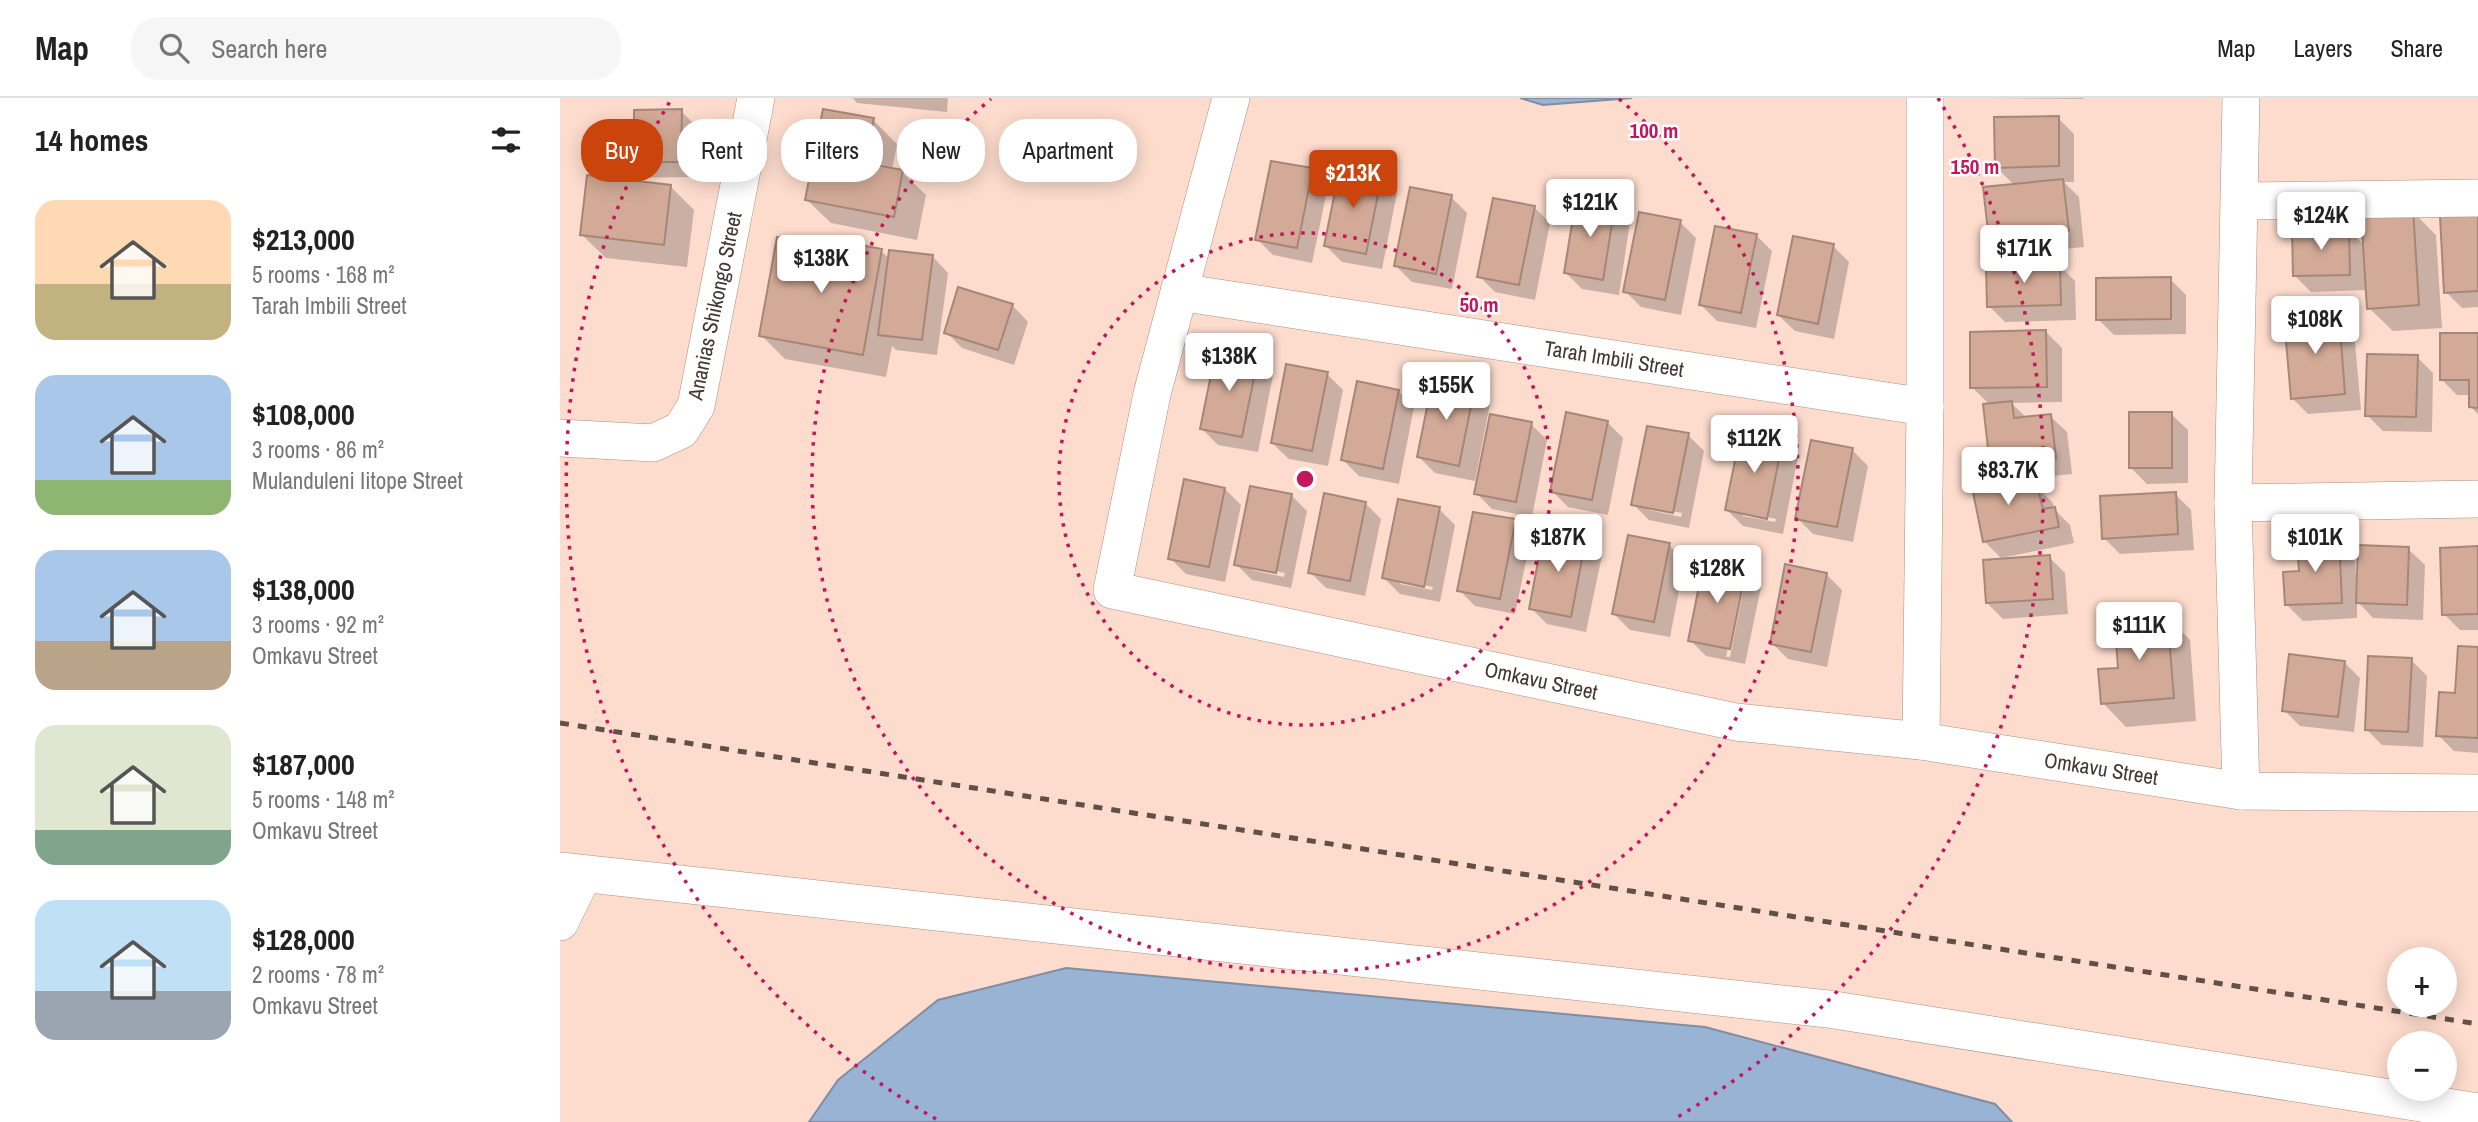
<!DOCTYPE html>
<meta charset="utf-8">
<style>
body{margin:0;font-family:"Archivo Narrow",sans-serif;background:#f6f6f6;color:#222;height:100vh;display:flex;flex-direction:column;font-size:26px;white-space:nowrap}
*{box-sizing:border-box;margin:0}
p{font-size:23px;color:#767676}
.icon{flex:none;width:38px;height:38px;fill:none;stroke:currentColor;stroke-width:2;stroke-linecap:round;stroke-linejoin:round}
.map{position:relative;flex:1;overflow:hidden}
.side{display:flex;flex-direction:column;background:#fff;width:560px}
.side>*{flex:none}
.guide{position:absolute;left:21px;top:21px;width:665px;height:63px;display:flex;gap:14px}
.fabs{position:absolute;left:1827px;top:849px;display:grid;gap:14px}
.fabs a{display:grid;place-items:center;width:70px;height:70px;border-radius:50%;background:#fff;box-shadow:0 4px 18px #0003;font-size:35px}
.price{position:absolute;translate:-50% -60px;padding:0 16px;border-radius:7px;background:#fff;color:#222;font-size:23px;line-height:46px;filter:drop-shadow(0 2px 4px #0008)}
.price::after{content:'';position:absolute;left:50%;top:42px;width:21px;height:16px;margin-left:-10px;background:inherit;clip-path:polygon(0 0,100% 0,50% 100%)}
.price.selected{background:#ca440b;color:#fff}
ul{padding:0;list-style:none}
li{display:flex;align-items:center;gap:21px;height:175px;padding:0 35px}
li span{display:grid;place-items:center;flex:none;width:196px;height:140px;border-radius:21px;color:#555}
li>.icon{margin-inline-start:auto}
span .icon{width:84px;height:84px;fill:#fffc;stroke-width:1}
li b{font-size:30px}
h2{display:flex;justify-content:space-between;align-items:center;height:84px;padding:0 35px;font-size:30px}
.tag{padding:0 24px;border-radius:28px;background:#fff;box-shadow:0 4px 18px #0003;font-size:24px;line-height:63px}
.tag.selected{background:#ca440b;color:#fff}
header{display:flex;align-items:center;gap:42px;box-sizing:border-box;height:98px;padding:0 35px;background:#fff;border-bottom:2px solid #e0e0e0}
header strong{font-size:33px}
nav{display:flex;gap:38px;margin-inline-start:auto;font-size:24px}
.search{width:490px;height:63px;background:#f6f6f6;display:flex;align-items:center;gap:18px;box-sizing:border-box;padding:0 24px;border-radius:28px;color:#767676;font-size:26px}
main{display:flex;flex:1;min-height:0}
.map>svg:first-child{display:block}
.water{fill:#99b3d4;stroke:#7f8ea3;stroke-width:2}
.shadow{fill:#0003;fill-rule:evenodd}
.building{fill:#d3aa97;stroke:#a58779;stroke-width:2}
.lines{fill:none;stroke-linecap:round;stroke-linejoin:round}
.street-casing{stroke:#ad8f81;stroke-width:38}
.street{stroke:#fff;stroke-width:37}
.rail{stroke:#605048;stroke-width:5;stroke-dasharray:9 9;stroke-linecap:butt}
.ring{fill:none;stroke:#c2185b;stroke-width:3.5;stroke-dasharray:3.5 7}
.labels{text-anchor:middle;stroke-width:5;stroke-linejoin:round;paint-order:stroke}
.street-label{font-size:21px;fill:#433630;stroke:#fff}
.centre{fill:#c2185b;stroke:#fff;stroke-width:3.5}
.ring-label{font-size:21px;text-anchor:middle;font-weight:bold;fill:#c2185b;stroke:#fff;stroke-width:5;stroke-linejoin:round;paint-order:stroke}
</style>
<header>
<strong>Map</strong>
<div class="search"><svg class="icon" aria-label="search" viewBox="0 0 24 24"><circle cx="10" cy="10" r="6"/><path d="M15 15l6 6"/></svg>Search here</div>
<nav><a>Map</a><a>Layers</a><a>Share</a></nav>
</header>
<main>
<section class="side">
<h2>14 homes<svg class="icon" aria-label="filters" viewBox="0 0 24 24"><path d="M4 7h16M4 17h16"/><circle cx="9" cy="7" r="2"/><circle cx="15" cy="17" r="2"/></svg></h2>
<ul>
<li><span style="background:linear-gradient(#ffd9b3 60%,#c2b280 0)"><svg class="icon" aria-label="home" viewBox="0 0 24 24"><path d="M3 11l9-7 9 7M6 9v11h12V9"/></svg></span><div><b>$213,000</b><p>5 rooms · 168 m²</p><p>Tarah Imbili Street</p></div></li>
<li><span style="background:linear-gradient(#a9c7e8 75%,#8fb573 0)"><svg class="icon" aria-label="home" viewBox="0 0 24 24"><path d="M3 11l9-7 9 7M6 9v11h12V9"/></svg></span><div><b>$108,000</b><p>3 rooms · 86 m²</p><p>Mulanduleni Iitope Street</p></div></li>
<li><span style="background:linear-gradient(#a9c7e8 65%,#b9a48a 0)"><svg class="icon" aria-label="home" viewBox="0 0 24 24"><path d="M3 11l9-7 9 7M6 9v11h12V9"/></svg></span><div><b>$138,000</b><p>3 rooms · 92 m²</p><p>Omkavu Street</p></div></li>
<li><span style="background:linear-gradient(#dfe7d0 75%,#7fa58c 0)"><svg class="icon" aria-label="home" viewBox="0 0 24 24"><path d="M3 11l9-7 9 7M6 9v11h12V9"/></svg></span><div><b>$187,000</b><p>5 rooms · 148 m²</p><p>Omkavu Street</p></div></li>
<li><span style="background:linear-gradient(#bfe0f5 65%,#9aa5b1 0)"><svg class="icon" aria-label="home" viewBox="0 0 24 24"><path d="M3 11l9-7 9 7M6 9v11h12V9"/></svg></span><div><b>$128,000</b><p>2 rooms · 78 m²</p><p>Omkavu Street</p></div></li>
</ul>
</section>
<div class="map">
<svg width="1918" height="1024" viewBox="0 0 1918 1024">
<rect width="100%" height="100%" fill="#fddccd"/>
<g class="water">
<path d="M960,0H1072L983,7Z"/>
<path d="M506,870L1145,929L1435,1006L1452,1024H249L278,982L378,902Z"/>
</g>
<g class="shadow">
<path d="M293,0H388L387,14L297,5Z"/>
<path d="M1430,0H1524L1523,1Z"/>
<path d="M121,13L137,29L136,79L64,80L48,63L76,30Z"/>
<path d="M1498,20L1514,36V84H1504L1519,99L1524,149L1446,157L1430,141L1455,88L1436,69Z"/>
<path d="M313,22L337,46L332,72L342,74L366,97L357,142L271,125L247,102Z"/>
<path d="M752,72L768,88L752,165L713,157L697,141Z"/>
<path d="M821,79L837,95L822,171L782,164L766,148Z"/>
<path d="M110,88L134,112L127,169L46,160L22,137Z"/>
<path d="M891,99L907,115L892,191L852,184L836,168Z"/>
<path d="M1054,108L1070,124L1059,197L1022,191L1006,175Z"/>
<path d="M974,109L990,125L975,202L935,194L919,178Z"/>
<path d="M1852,113L1876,137L1882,230L1833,233L1809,210L1808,192L1751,194L1735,178L1788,131L1805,148Z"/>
<path d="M1918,118V209L1902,210L1886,194Z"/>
<path d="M1120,124L1136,140L1121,217L1081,209L1065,193Z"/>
<path d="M1196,137L1212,153L1196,230L1157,223L1141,207Z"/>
<path d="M1273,148L1289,164L1274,241L1235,233L1218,217Z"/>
<path d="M284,153H321L330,161L372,158L388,175L377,257L336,252L332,248L326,279L225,261L201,237Z"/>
<path d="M1499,167L1515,183L1516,222L1445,224L1429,208Z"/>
<path d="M1610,181L1626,197V236L1554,237L1538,221Z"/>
<path d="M452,207L468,224L454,267L402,250L386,234Z"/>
<path d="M1778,217L1794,233L1801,312L1748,316L1732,300Z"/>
<path d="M1486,234L1502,250V304L1451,305L1467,320L1490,318L1507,334L1512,376L1453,382L1458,393L1477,389L1493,405L1494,411L1510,427L1514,445L1441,460L1425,444L1436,370L1432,367L1430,307L1412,289Z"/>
<path d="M1918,237V316L1911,309V297H1897L1881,281Z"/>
<path d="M1857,259L1873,275L1872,334L1823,333L1807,317Z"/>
<path d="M697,261L713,277L698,354L658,347L642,331Z"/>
<path d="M767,276L783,292L768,368L729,361L712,345Z"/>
<path d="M914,290L930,306L915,383L875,375L859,359Z"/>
<path d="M838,293L854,309L839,386L799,378L783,362Z"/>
<path d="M1611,316L1628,332V385L1587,386L1571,370Z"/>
<path d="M1047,324L1063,340L1048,417L1008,409L992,393Z"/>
<path d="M971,326L987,342L972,419L932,411L916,395Z"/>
<path d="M1128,337L1144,353L1129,430L1089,422L1073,406ZM1089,409L1122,415L1121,419L1089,412Z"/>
<path d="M1222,343L1238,359L1223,436L1183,428L1167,412ZM1183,414L1216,421L1215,424L1183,418Z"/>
<path d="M1292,352L1308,368L1293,444L1253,436L1237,420Z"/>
<path d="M665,391L681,407L665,484L626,476L610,460Z"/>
<path d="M1615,396L1631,412L1634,452L1560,456L1544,440Z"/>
<path d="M731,397L747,413L731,490L692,482L676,466ZM692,469L725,475L724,479L692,472Z"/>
<path d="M805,405L821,421L805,498L766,490L750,474Z"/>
<path d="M879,411L895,427L880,504L840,496L824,480ZM840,482L873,489L872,492L840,486Z"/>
<path d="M955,423L971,439L955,516L915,508L899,492Z"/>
<path d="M1025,441L1042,457L1026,534L987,526L971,510Z"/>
<path d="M1779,441L1795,457L1796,479L1848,451L1865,467L1863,522L1813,520L1797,503V520L1743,523L1727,507L1741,475Z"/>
<path d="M1109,447L1125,463L1110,539L1070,532L1054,516Z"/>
<path d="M1918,450V532H1900L1884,516Z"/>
<path d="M1489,459L1505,475L1508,516L1443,521L1427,505Z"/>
<path d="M1185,473L1201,489L1185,566L1146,558L1130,542ZM1181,483H1185L1170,559H1166Z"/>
<path d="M1266,476L1282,492L1267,569L1228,561L1212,545Z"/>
<path d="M1606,518L1630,542L1636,623L1566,629L1543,605Z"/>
<path d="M1918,551V655L1894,653L1878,637Z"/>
<path d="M1851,562L1867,578L1863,649L1822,647L1806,631Z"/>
<path d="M1784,564L1800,580L1794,634L1740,628L1724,612Z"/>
</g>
<g class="building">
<path d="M122,11L121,64H46L47,28H74V12Z"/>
<path d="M263,11L314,20L305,65L343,72L334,119L245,102Z"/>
<path d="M1499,18V68L1435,70L1434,19Z"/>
<path d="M711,63L753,70L737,150L695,142Z"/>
<path d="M780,69L822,77L806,156L764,148Z"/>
<path d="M27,77L111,87L104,147L20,137Z"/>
<path d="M1503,81L1509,133L1429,142L1423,89Z"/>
<path d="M850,89L892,97L876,176L834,168Z"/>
<path d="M933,100L975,108L959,187L917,179Z"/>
<path d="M1016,101L1055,107L1043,182L1004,175Z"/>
<path d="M1853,111L1859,207L1807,211L1801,115Z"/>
<path d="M1079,114L1121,122L1105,202L1063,194Z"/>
<path d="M1918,116V193L1884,195L1880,118Z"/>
<path d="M1155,128L1197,136L1181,215L1139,207Z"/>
<path d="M1789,129L1790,177L1733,178L1732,131Z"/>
<path d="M1233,138L1274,146L1258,226L1217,217Z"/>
<path d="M217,139L282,151L284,144L322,151L303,257L199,238Z"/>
<path d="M329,152L373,157L362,242L318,237Z"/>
<path d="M1500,165L1501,207L1427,209L1426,167Z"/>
<path d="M1611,179V221L1536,222V180Z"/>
<path d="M398,189L453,206L438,252L384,235Z"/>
<path d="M1779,216L1785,296L1731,301L1724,220Z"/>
<path d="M1486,232L1487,289L1410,290V234Z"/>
<path d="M1880,235H1918V310L1909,309V282H1880Z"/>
<path d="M656,252L698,260L682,339L640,331Z"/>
<path d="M1807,256L1858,257L1856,319L1805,318Z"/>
<path d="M726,266L768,274L752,353L711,345Z"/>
<path d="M873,280L915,288L899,368L857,359Z"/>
<path d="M797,283L839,292L823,371L781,362Z"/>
<path d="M1452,303L1454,320L1491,316L1496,360L1430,368L1423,306Z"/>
<path d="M1006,314L1048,323L1032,402L990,394Z"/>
<rect x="1569" y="314" width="43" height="56"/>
<path d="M930,316L972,324L956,404L914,396Z"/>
<path d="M1087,328L1129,335L1113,415L1071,407Z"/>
<path d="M1181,333L1223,341L1207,421L1165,412Z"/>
<path d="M1251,342L1293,350L1277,429L1235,421Z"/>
<path d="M1440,368L1446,394L1477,387L1483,411L1495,409L1499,429L1423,444L1409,374Z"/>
<path d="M624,381L665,390L649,469L608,461Z"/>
<path d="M690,388L732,396L716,475L674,467Z"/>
<path d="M1616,394L1618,436L1542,441L1540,398Z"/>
<path d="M764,395L806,404L790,483L748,475Z"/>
<path d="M838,401L880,409L864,489L822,480Z"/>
<path d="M913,414L956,421L940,501L897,493Z"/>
<path d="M984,432L1026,440L1011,519L969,511Z"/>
<path d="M1068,437L1110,445L1094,524L1052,516Z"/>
<path d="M1779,439L1782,505L1725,507L1723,474L1739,473L1737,441Z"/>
<path d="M1798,447L1849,449L1847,507L1796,505Z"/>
<path d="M1918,448V516L1882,517L1880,450Z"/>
<path d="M1490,457L1493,501L1426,505L1423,462Z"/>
<path d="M1144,463L1186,471L1170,551L1128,543Z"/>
<path d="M1225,466L1267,475L1251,554L1210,546Z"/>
<path d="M1607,516L1614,600L1541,606L1538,571L1558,570L1554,520Z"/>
<path d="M1898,548L1918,549V640L1876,638L1879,594L1895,595Z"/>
<path d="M1729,556L1785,563L1778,619L1722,613Z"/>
<path d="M1808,558L1852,560L1848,634L1805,632Z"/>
</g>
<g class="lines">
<g class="street-casing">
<g id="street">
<path d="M671,0L592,296L552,492L1176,624L1361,643L1681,693L1918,695"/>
<path d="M1680,103L1918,100"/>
<path d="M619,194L1365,309"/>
<path d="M0,340L93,345L121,332L136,308L196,0"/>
<path d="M1673,405L1918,401"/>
<path d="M1361,643L1365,309V0"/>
<path d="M1681,693L1673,405L1681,0"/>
<path d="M0,773L1268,911L1918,1014"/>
<path d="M0,824L23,777"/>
</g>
</g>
<use href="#street" class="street"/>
<path class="rail" d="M0,625L1918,926"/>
</g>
<g class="ring">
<circle cx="745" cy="381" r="246"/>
<path d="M1059 1A493 493 0 1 1 431 1"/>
<path d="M376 1021A739 739 0 0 1 112 0M1378 0A739 739 0 0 1 1114 1021"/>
</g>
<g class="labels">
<g class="street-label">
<text transform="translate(155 208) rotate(-78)" y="7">Ananias Shikongo Street</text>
<text transform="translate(1054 261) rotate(9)" y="7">Tarah Imbili Street</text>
<text transform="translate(981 583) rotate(12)" y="7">Omkavu Street</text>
<text transform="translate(1541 671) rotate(9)" y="7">Omkavu Street</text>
</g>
</g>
<circle cx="745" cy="381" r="10" class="centre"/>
<g class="ring-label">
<text x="1094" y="40">100 m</text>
<text x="1415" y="76">150 m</text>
<text x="919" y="214">50 m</text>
</g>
</svg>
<div class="fabs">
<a>+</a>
<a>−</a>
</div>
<b class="price selected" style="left:793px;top:112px">$213K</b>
<b class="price" style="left:1030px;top:141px">$121K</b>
<b class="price" style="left:1761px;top:154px">$124K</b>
<b class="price" style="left:1464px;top:187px">$171K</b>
<b class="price" style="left:261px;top:197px">$138K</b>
<b class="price" style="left:1755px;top:258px">$108K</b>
<b class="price" style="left:669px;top:295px">$138K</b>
<b class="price" style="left:886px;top:324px">$155K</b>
<b class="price" style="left:1194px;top:377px">$112K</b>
<b class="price" style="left:1448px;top:409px">$83.7K</b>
<b class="price" style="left:998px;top:476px">$187K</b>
<b class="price" style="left:1755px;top:476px">$101K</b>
<b class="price" style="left:1157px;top:507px">$128K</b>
<b class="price" style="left:1579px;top:564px">$111K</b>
<div class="guide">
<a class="tag selected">Buy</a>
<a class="tag">Rent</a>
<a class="tag">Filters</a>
<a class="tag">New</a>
<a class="tag">Apartment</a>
</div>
</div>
</main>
